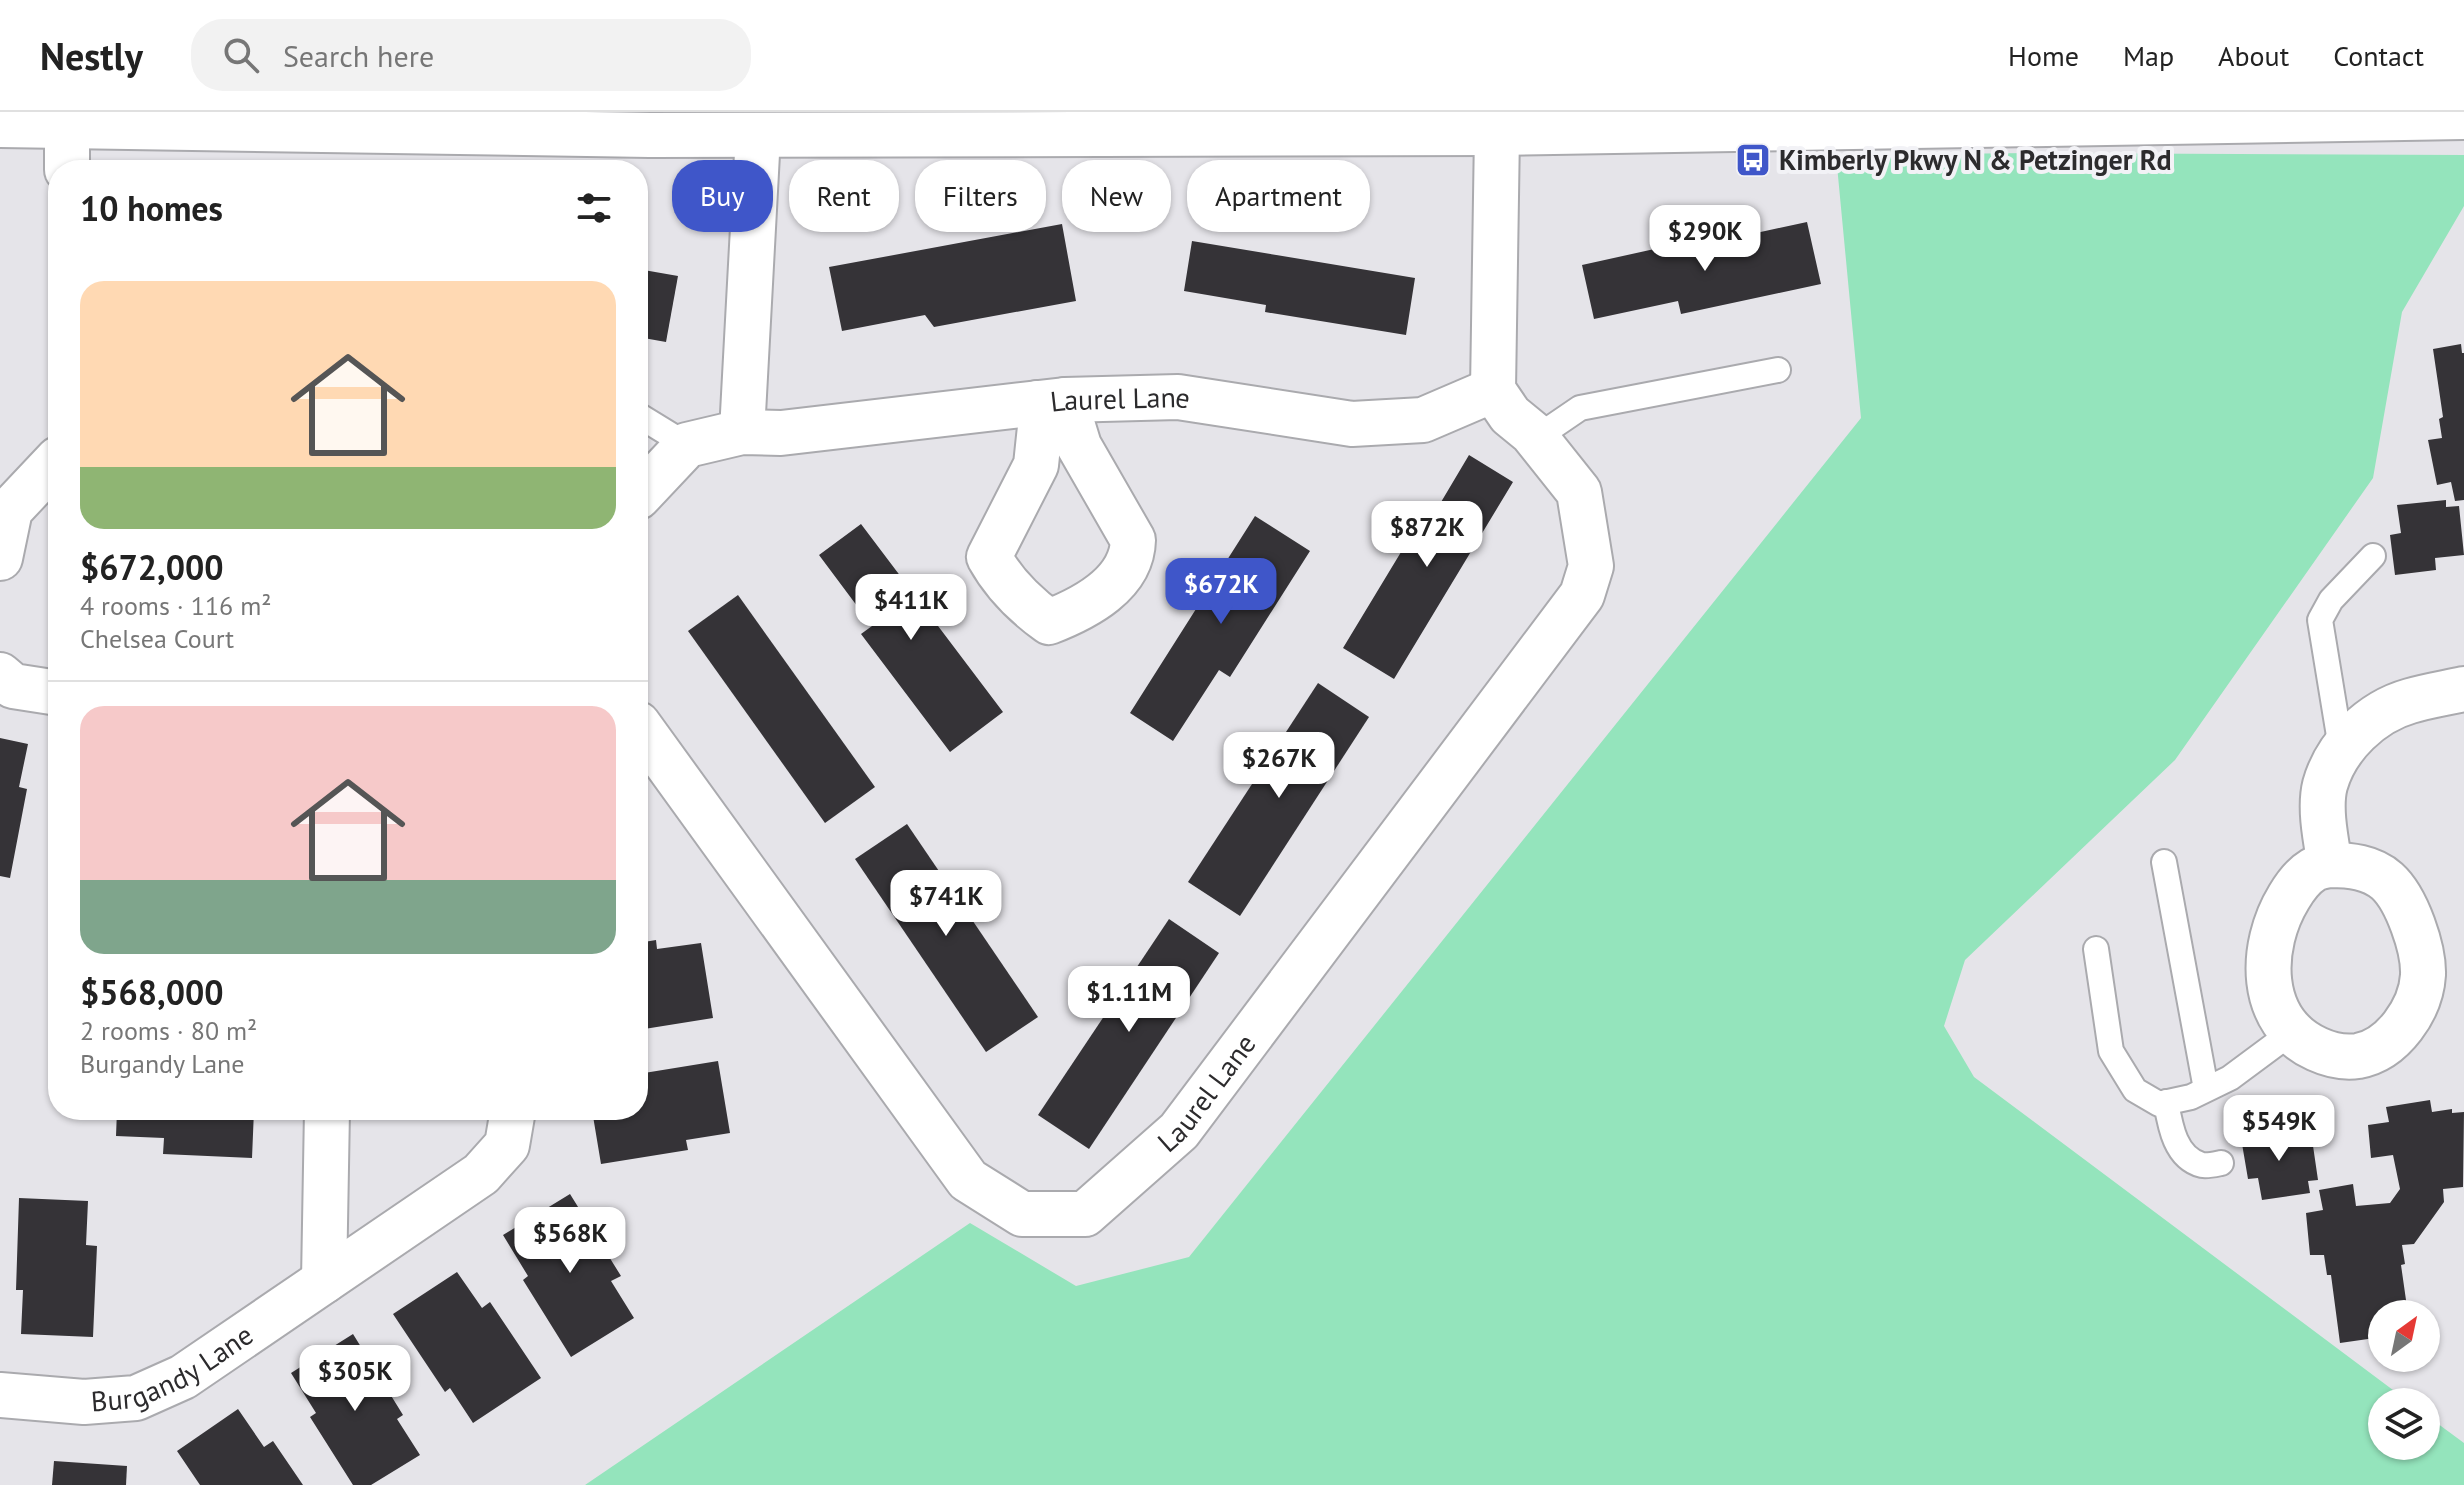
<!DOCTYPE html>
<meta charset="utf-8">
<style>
body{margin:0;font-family:"PT Sans",sans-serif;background:#f2f2f2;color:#222;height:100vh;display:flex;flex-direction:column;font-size:30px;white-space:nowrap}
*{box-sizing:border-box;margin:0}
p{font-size:26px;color:#767676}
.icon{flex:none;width:44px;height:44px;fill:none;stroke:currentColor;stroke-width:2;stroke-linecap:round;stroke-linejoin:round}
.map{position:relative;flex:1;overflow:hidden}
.panel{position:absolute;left:48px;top:48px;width:600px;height:960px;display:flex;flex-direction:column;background:#fff;border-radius:32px;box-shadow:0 2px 6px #0004}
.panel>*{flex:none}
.banner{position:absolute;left:672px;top:48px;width:760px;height:72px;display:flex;gap:16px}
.needle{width:52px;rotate:33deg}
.controls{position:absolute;left:2368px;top:1188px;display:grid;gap:16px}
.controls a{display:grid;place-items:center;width:72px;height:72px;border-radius:50%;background:#fff;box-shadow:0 2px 6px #0004;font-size:40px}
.price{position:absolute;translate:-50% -68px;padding:0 18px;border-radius:16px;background:#fff;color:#222;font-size:26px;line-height:52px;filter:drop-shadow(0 2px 4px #0008)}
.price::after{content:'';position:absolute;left:50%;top:48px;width:24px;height:18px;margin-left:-12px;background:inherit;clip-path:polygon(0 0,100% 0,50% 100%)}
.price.selected{background:#3f56c9;color:#fff}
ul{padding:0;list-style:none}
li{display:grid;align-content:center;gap:16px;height:424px;padding:0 32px}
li+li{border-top:2px solid #e0e0e0}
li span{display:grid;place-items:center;height:248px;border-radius:24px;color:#555}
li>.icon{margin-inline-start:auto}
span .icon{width:144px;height:144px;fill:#fffc;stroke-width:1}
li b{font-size:34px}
h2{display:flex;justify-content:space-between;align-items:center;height:96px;padding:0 32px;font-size:34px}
.chip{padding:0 28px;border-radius:32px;background:#fff;box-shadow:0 2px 6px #0004;font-size:28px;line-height:72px}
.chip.selected{background:#3f56c9;color:#fff}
header{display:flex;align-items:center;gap:48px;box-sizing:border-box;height:112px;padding:0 40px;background:#fff;border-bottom:2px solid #e0e0e0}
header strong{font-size:38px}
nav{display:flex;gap:44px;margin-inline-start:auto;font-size:28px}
.search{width:560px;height:72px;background:#f2f2f2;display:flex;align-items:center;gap:20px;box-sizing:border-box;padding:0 28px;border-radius:32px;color:#767676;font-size:30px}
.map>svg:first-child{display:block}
.green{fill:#94e4bc}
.building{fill:#353337}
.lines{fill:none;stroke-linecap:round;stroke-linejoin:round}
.service-casing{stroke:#aaaaae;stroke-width:28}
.minor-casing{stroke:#aaaaae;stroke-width:48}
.tertiary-casing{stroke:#aaaaae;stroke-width:48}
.service{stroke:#fff;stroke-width:24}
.minor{stroke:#fff;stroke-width:44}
.tertiary{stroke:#fff;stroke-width:44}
.labels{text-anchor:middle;stroke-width:8;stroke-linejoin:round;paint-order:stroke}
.poi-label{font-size:28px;font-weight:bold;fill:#2c2b2d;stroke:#f2f2f6;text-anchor:start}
.street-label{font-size:28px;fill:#2c2b2d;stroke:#f2f2f6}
</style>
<header>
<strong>Nestly</strong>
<div class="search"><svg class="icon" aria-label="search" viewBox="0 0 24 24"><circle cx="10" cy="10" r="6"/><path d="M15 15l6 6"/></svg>Search here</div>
<nav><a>Home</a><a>Map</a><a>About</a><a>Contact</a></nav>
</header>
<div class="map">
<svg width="2464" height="1373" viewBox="0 0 2464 1373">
<rect width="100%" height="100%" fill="#e5e4e9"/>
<path class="green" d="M2033,41L2464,43V94L2402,200L2373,366L2175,648L1965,848L1944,914L1974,965L2409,1290H2382V1334H2426V1303L2464,1331V1373H585L970,1111L1076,1174L1189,1145L1861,306L1836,43Z"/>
<g class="building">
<path d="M1807,110L1821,172L1681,202L1678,189L1594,207L1582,153L1668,134L1669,140Z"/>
<path d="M1062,112L1076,189L934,215L925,203L842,219L829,155Z"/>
<path d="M1192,129L1415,166L1406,223L1265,200L1266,193L1184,179Z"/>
<path d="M638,157L678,164L666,230L638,225Z"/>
<path d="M2461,232L2462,241H2464V388L2455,389L2451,370L2437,373L2428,328L2442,326L2439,307L2443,305L2433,237Z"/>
<path d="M1469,343L1513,370L1394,567L1343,536L1421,407L1428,412Z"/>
<path d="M2446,388V395L2459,394L2464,443L2435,446L2436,458L2395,463L2390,423L2401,421L2397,393Z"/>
<path d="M1255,404L1310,439L1230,565L1219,558L1173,629L1130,601Z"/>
<path d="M861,412L1003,600L950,640L861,522L872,514L819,443Z"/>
<path d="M738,483L875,675L825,711L688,519Z"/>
<path d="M1318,571L1369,605L1240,804L1188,770Z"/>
<path d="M0,626L28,632L19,675L27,677L10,766L0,764Z"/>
<path d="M907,712L1038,905L986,940L855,747Z"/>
<path d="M1169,807L1219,841L1089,1037L1038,1003Z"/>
<path d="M656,828L657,837L701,831L713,906L638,918V831Z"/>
<path d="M718,949L730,1021L686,1028L688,1038L601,1052L592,998H638V962Z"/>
<path d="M2430,988L2432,1000L2452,997V1001L2464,1000L2463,1075L2443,1077L2444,1090L2414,1132L2402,1133L2405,1152L2401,1153L2408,1202H2382V1225L2340,1231L2331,1163H2327L2324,1143H2310L2306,1101L2323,1098L2319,1078L2353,1072L2356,1094L2390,1091L2400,1077L2393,1043L2371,1046L2368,1013L2389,1010L2386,995Z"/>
<path d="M117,998H254L252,1046L163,1042L164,1026L116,1024Z"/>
<path d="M2283,1014L2286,1030L2312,1027L2318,1068L2308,1069L2310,1081L2262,1088L2258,1066L2248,1067L2240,1020Z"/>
<path d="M570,1082L621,1164L611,1169L634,1206L571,1245L523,1168L528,1164L503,1123Z"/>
<path d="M19,1086L88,1089L86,1133L97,1134L93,1225L21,1222L23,1178H16Z"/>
<path d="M457,1160L482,1196L490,1190L541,1266L473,1311L450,1276L445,1280L393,1202Z"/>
<path d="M353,1222L403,1303L397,1307L420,1343L371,1373H353L310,1305L316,1301L291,1261Z"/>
<path d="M238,1297L264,1335L273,1329L303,1373H200L177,1339Z"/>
<path d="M54,1349L127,1354L126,1373H52Z"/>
</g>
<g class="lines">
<g class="service-casing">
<g id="service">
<path d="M638,303L687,333"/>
<path d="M1536,326L1580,296L1778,258"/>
<path d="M2341,636L2320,508L2331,488L2373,444"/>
<path d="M2164,750L2206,977"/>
<path d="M2096,837L2111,939L2135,978L2159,992L2191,985L2230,966L2292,920"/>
<path d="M2166,990C2170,1013 2175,1046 2202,1053C2208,1054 2216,1052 2221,1051"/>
</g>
</g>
<g class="minor-casing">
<g id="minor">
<path d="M67,58V0"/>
<path d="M1037,291L1040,315L1036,353L989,445C1004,472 1024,492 1049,510C1085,496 1132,472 1133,428L1079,334L1065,288"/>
<path d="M742,320L758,23"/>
<path id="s1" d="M638,385L687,333L742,320L781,321L1065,288L1178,285L1352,312L1423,308L1493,278"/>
<path d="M0,446L10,398L58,347"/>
<path d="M0,563L13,574L58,581"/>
<path id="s2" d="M638,612L968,1068L1022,1102H1085L1179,1019L1582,483L1591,454L1579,380L1532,321L1510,303L1493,278L1497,21"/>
<path d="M2330,753C2350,753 2371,755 2387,769C2407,787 2424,837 2423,863C2421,897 2393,938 2358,944C2344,946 2330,943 2317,937C2257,910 2259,834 2289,785C2295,775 2303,764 2313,758C2318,755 2325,754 2330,753Z"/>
<path d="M2330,753C2326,729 2319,696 2325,673C2336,634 2371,600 2410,589C2427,584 2446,581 2464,577"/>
<path d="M324,1169L327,998"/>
<path id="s3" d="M0,1283L84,1290L136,1286L183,1265L481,1062L507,1033L513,998"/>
</g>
</g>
<g class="tertiary-casing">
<path id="tertiary" d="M0,13L650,23L1497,21L2464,5"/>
</g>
<use href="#service" class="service"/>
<use href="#minor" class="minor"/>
<use href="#tertiary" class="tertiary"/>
</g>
<defs>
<g id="bus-square" transform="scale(1.8)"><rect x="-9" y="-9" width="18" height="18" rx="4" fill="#3f56c9" stroke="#f2f2f6"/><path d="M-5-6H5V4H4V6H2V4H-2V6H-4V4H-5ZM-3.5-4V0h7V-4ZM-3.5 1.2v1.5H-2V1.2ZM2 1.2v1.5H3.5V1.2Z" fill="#fff"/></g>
</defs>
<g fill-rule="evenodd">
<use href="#bus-square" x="1753" y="48"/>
</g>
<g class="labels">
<g class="poi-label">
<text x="1779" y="58">Kimberly Pkwy N &amp; Petzinger Rd</text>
</g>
<g class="street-label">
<text dy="10" stroke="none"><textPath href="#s1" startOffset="508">Laurel Lane</textPath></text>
<text dy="10" stroke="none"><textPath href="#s2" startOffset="862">Laurel Lane</textPath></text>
<text dy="10" stroke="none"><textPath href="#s3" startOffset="180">Burgandy Lane</textPath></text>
</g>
</g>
</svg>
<div class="controls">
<a><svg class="needle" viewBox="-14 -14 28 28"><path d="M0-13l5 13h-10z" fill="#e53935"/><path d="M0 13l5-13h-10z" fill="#767676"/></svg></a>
<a><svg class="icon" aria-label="layers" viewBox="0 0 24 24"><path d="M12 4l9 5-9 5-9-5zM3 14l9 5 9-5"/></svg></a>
</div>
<b class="price" style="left:1705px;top:161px">$290K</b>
<b class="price" style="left:1427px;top:457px">$872K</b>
<b class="price selected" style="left:1221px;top:514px">$672K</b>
<b class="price" style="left:911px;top:530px">$411K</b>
<b class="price" style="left:1279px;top:688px">$267K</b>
<b class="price" style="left:946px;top:826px">$741K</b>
<b class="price" style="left:1129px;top:922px">$1.11M</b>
<b class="price" style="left:2279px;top:1051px">$549K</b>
<b class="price" style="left:570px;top:1163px">$568K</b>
<b class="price" style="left:355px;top:1301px">$305K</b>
<div class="banner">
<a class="chip selected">Buy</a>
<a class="chip">Rent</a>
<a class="chip">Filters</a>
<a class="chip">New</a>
<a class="chip">Apartment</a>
</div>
<section class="panel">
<h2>10 homes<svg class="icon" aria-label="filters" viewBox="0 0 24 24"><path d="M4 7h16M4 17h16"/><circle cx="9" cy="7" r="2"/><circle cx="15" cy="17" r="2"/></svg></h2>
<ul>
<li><span style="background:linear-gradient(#ffd9b3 75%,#8fb573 0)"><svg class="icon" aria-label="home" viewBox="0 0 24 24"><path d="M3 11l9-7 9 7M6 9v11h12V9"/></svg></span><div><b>$672,000</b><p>4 rooms · 116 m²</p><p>Chelsea Court</p></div></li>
<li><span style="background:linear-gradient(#f6c9c9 70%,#7fa58c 0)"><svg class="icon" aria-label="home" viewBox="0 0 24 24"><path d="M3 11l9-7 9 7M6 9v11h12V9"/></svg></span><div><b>$568,000</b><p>2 rooms · 80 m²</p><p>Burgandy Lane</p></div></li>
</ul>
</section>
</div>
